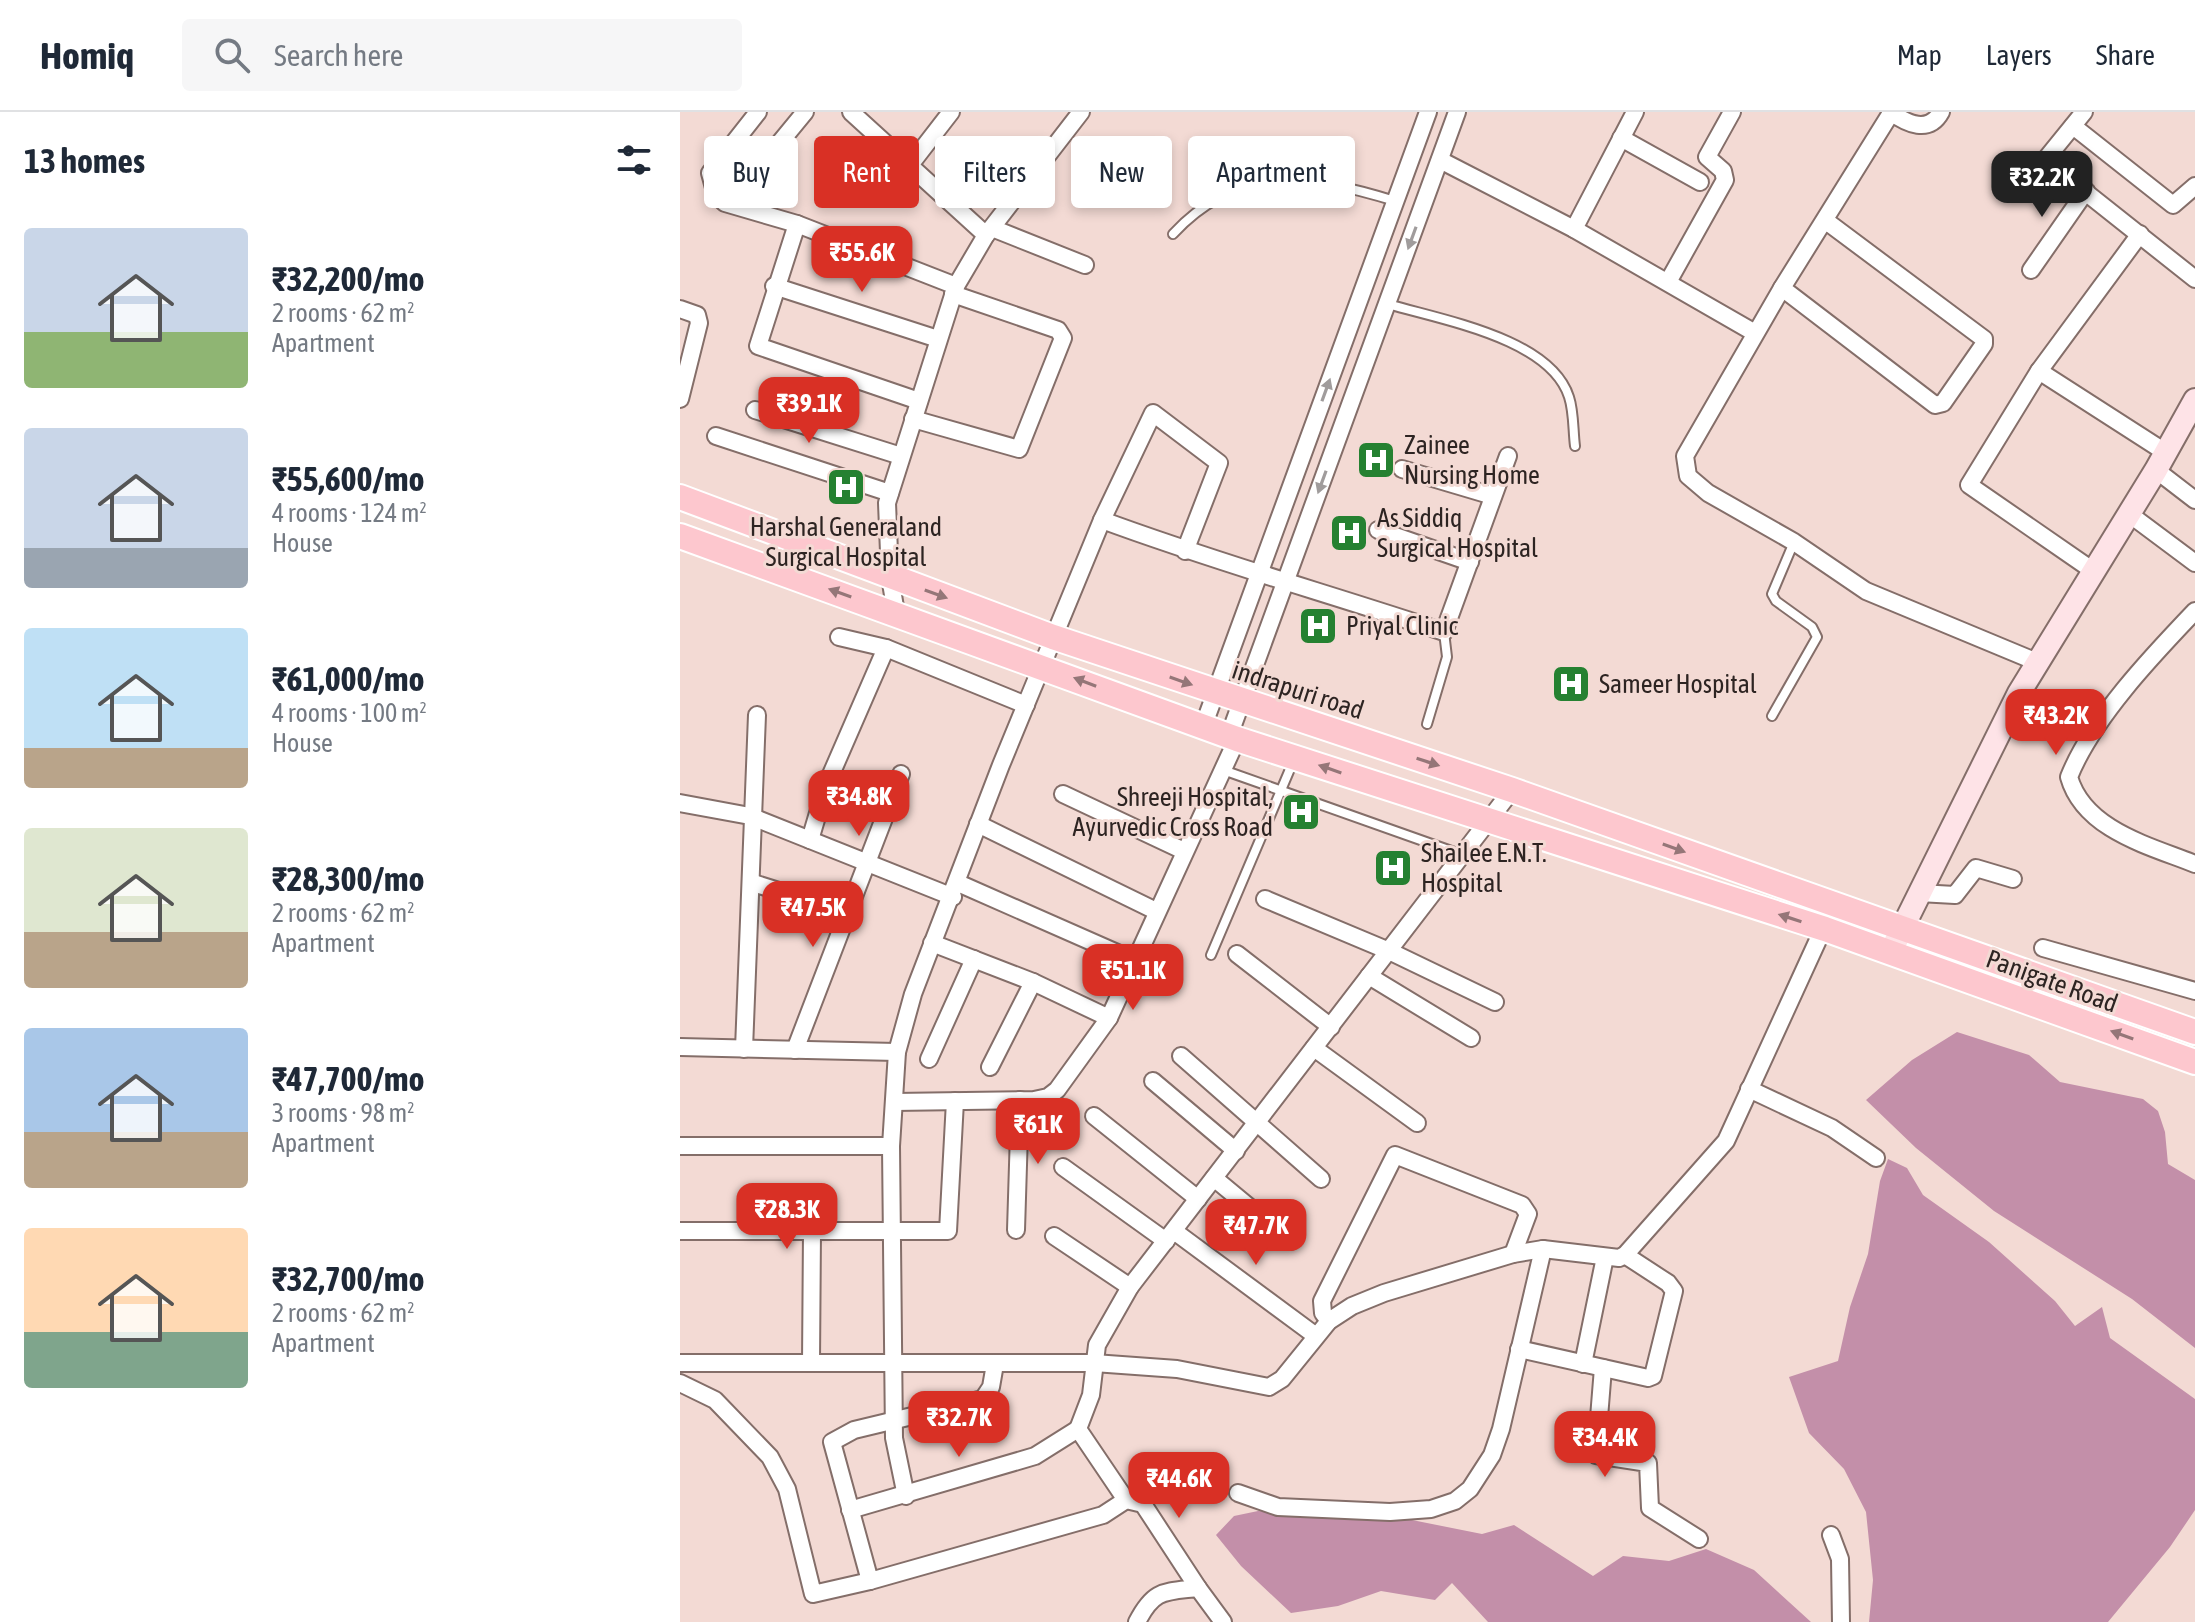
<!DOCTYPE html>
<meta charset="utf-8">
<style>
body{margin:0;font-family:"Asap Condensed",sans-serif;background:#f6f6f7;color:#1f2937;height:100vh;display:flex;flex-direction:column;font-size:30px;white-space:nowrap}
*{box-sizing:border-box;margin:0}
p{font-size:26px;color:#747a83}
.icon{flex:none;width:44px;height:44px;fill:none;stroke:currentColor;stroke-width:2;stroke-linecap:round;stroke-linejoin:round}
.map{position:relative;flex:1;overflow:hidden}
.side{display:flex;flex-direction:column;background:#fff;width:680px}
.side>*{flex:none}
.guide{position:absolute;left:24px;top:24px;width:760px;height:72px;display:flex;gap:16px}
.price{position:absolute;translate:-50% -68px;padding:0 18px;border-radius:16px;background:#d93025;color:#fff;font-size:26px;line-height:52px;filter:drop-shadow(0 2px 4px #0008)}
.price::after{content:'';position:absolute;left:50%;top:48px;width:24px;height:18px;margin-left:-12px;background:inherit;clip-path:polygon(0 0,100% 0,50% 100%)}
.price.active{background:#222;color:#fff}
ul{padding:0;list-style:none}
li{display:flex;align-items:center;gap:24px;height:200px;padding:0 24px}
li span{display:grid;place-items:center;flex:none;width:224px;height:160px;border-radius:8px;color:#555}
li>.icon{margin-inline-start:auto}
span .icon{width:96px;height:96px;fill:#fffc;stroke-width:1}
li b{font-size:34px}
h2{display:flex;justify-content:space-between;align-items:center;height:96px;padding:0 24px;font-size:34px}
.chip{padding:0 28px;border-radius:8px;background:#fff;box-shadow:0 4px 12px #0003;font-size:28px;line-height:72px}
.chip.active{background:#d93025;color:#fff}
header{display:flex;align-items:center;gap:48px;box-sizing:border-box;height:112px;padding:0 40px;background:#fff;border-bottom:2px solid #e0e1e3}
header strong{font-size:38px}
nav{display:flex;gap:44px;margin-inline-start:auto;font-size:28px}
.search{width:560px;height:72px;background:#f6f6f7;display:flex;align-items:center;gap:20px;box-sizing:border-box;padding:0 28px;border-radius:8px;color:#747a83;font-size:30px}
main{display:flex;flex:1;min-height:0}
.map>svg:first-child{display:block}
.water{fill:#c38fa9}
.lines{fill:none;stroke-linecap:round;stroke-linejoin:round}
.lane-casing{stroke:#846e69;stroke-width:12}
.street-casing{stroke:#846e69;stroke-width:20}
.secondary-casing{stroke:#846e69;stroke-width:26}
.primary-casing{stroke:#fff;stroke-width:28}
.lane{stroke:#fff;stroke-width:8}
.street{stroke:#fff;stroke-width:16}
.secondary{stroke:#fee3e7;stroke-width:22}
.primary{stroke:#fdc7ce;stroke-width:24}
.oneway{fill:#a09c9c}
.oneway2{fill:#957678}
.labels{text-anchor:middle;stroke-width:6;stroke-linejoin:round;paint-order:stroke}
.poi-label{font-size:26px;fill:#2d2422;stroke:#f3dad4;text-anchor:start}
.street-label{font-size:26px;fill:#2d2422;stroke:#f3dad4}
</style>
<header>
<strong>Homiq</strong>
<div class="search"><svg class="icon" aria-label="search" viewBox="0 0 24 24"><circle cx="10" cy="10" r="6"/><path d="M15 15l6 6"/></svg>Search here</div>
<nav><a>Map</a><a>Layers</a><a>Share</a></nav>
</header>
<main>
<section class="side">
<h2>13 homes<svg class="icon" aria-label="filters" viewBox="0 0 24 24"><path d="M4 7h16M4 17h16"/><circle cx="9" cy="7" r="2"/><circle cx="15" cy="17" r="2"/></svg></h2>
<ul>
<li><span style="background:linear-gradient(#c9d6e8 65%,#8fb573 0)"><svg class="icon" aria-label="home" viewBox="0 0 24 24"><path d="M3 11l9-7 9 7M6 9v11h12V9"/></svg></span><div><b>₹32,200/mo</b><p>2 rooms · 62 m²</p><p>Apartment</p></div></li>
<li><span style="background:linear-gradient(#c9d6e8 75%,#9aa5b1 0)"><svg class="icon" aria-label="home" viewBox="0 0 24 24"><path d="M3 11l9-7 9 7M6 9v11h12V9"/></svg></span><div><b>₹55,600/mo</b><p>4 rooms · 124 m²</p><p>House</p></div></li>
<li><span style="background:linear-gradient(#bfe0f5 75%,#b9a48a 0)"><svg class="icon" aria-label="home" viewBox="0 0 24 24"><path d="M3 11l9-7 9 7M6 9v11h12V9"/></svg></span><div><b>₹61,000/mo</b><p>4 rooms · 100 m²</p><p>House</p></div></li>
<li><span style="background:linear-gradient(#dfe7d0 65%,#b9a48a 0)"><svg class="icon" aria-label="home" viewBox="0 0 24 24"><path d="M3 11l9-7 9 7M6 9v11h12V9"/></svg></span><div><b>₹28,300/mo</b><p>2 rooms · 62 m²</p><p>Apartment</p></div></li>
<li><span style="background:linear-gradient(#a9c7e8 65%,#b9a48a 0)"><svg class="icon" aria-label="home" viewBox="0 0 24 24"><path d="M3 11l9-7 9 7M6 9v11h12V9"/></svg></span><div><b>₹47,700/mo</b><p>3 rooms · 98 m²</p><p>Apartment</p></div></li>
<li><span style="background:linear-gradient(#ffd9b3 65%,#7fa58c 0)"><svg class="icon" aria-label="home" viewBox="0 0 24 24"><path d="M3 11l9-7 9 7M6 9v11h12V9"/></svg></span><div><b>₹32,700/mo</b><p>2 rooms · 62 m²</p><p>Apartment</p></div></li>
</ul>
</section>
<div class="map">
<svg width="1515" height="1510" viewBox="0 0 1515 1510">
<rect width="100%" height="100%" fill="#f3dad4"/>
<g class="water">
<path d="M1277,920L1349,943L1380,970L1463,987L1478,999L1485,1020L1488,1052L1515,1068V1236L1452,1187L1314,1099L1236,1036L1186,988L1232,948Z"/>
<path d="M1208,1047L1227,1056L1243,1083L1309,1130L1375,1189L1395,1214L1422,1195L1430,1226L1515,1287V1398L1490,1435L1428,1510H1189L1193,1468L1186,1400L1164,1357L1129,1321L1109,1265L1158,1249L1170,1195L1188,1142L1200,1069Z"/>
<path d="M578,1399L722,1406L802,1422L834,1413L913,1464L943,1444L989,1449L1026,1437L1074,1458L1131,1510H808L772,1471L755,1488L701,1479L658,1494L611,1501L561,1454L536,1423L554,1404Z"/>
</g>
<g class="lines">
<g class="lane-casing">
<g id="lane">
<path d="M493,122C559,51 630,63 715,89"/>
<path d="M708,192C761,208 870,226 889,285C894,300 893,319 895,334"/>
<path d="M1092,604L1137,525L1132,515L1096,489L1092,482L1114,430"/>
<path d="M747,612L767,545L764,520"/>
<path d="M543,658L780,742"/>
<path d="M531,843L613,650"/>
</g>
</g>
<g class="street-casing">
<g id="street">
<path d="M78,0L30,61L36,83L45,91L117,112L276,174"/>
<path d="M171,0L306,123L276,174L207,391L210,465L216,501"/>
<path d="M955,0L894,117L1075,221"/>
<path d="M1211,0C1227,12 1249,22 1261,0"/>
<path d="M1404,0L1365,48L1515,167"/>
<path d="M1393,14L1493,93L1515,74"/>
<path d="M941,26L1020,70"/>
<path d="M760,48L894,117"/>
<path d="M230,53L271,0"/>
<path d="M79,56L125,0"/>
<path d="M1146,109L1304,227V232L1263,291L1255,293L1102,176L1211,1"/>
<path d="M117,112L78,234L239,289"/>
<path d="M312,116L405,153"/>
<path d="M306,123L401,0"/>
<path d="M1351,158L1406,79"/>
<path d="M988,170L1045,68L1043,59L1027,45L1052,0"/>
<path d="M94,174L258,227"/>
<path d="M1102,176L1005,344L1008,364L1028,381L1114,430L1186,479L1357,550"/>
<path d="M0,197L17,203L19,211L0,287"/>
<path d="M1359,259L1460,122"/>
<path d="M75,298L221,344"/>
<path d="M233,307L339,337L383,226L378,218L273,182"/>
<path d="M36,324L210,381"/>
<path d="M722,357L813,384"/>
<path d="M1476,358L1515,388"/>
<path d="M1448,401L1515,451"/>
<path d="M422,408C535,450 650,482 764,520L828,344"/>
<path d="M698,418L790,450"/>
<path d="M1412,458L1289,373L1359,259L1485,340"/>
<path d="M1515,499C1472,544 1412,607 1389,665C1404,718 1470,734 1515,752"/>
<path d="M159,525L206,536L346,593"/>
<path d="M523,615L748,0"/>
<path d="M549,624L777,0"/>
<path d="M383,682L504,739"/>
<path d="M0,691L70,704L273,785"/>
<path d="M298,712L476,799"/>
<path d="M130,728L146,674L206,536"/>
<path d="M73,771L169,801"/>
<path d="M278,771L453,848"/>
<path d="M1239,781L1275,783L1296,756L1333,767"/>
<path d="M585,787L709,839L815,890"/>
<path d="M252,831L353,870L429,906"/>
<path d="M1363,836L1515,879"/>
<path d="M557,842L651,915"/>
<path d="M689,864L791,926"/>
<path d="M0,935L217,940"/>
<path d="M634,936L737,1011"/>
<path d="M64,937L77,603"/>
<path d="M115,938L221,662"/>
<path d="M501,944L641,1067"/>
<path d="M249,947L294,847"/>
<path d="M310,955L353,870"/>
<path d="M473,969L556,1039"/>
<path d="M1069,977L1152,1016L1196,1046"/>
<path d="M214,990L354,988L368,985L377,978L429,906L557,627"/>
<path d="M414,1004L518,1087"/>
<path d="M0,1034H211"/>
<path d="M383,1055L486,1129"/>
<path d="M534,1066L610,1129"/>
<path d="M336,1118L340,988"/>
<path d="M0,1119H268L275,989"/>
<path d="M494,1119L636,1224"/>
<path d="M374,1124L450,1175"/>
<path d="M649,1209L643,1201L642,1189L715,1043L842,1093L848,1102L833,1142"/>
<path d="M839,1237L968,1266L973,1264L994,1179L988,1171L945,1143"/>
<path d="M0,1251H414L497,1257L589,1275L602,1267L649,1209L672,1194L704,1181L833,1142L863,1137L939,1146L945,1143L1046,1029L1154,793"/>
<path d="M131,1251L132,1119"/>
<path d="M315,1252L311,1275L303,1287L174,1318L152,1330L190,1469L423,1403L446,1388L398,1317L411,1283L417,1233L450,1175L832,678"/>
<path d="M903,1252L925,1145"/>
<path d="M923,1256L916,1343L968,1351L970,1396L1019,1427"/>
<path d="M0,1271L35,1288L90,1345L107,1377L133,1482L190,1469"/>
<path d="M558,1381L598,1395L710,1400L751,1397L775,1389L790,1377L812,1343L821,1317L863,1137"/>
<path d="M226,1384L214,1326L211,1034L217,940L233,882L321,653L422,408L473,301L539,351L505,439"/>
<path d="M446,1388L463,1392L518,1476"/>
<path d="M170,1398L355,1344L398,1317"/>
<path d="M1151,1423L1160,1447L1161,1510"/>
<path d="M457,1510C474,1477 484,1480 518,1476L543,1510"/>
</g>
</g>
<g class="secondary-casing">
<path id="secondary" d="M1214,833L1339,581L1476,358L1515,288"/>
</g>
<g class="primary-casing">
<g id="primary">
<path d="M0,385L373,525L832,678L1515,920"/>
<path d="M0,424L557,627L1145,817L1515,950"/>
</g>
</g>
<use href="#lane" class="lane"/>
<use href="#street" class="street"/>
<use href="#secondary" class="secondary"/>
<use href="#primary" class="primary"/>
</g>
<defs><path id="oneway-solid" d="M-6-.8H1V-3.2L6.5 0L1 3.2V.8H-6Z" transform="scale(2)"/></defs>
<g class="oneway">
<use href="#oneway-solid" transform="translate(732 126) rotate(110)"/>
<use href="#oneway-solid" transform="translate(646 278) rotate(-70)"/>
<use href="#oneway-solid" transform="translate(642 370) rotate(110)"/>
</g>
<g class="oneway2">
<use href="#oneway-solid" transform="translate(160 481) rotate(-160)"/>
<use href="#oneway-solid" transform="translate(256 482) rotate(20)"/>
<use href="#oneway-solid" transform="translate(501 569) rotate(19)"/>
<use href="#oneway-solid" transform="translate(405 570) rotate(-159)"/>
<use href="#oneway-solid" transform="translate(748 650) rotate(18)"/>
<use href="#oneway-solid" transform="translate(650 657) rotate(-161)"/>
<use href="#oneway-solid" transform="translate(994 736) rotate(20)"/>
<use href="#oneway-solid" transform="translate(1110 806) rotate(-162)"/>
<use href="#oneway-solid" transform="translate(1442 923) rotate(-160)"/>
</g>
<defs>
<g id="hospital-square" transform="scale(2)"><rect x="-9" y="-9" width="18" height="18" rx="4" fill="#258131" stroke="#f3dad4"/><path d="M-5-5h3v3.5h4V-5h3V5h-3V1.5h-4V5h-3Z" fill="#fff"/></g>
</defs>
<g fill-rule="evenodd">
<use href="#hospital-square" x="696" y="348"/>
<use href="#hospital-square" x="166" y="375"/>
<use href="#hospital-square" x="669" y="421"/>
<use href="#hospital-square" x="638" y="514"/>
<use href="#hospital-square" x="891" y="572"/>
<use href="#hospital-square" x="621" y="700"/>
<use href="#hospital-square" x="713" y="756"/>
</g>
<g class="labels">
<g class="poi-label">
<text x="724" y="342">Zainee<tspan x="724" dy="30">Nursing Home</tspan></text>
<text x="697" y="415">As Siddiq<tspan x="697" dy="30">Surgical Hospital</tspan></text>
<text x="166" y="424" text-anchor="middle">Harshal Generaland<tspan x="166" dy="30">Surgical Hospital</tspan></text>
<text x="666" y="523">Priyal Clinic</text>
<text x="919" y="581">Sameer Hospital</text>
<text x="593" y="694" text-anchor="end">Shreeji Hospital,<tspan x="593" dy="30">Ayurvedic Cross Road</tspan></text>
<text x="741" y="750">Shailee E.N.T.<tspan x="741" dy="30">Hospital</tspan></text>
</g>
<g class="street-label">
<text transform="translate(618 578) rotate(18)" y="9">indrapuri road</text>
<text transform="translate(1372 869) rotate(20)" y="9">Panigate Road</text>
</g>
</g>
</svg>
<b class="price active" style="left:1362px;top:107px">₹32.2K</b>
<b class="price" style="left:182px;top:182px">₹55.6K</b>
<b class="price" style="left:129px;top:333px">₹39.1K</b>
<b class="price" style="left:1376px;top:645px">₹43.2K</b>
<b class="price" style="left:179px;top:726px">₹34.8K</b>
<b class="price" style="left:133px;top:837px">₹47.5K</b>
<b class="price" style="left:453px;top:900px">₹51.1K</b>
<b class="price" style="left:358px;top:1054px">₹61K</b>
<b class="price" style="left:107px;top:1139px">₹28.3K</b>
<b class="price" style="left:576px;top:1155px">₹47.7K</b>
<b class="price" style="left:279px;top:1347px">₹32.7K</b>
<b class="price" style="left:925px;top:1367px">₹34.4K</b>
<b class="price" style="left:499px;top:1408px">₹44.6K</b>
<div class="guide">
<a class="chip">Buy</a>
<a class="chip active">Rent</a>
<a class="chip">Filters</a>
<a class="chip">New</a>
<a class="chip">Apartment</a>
</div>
</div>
</main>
